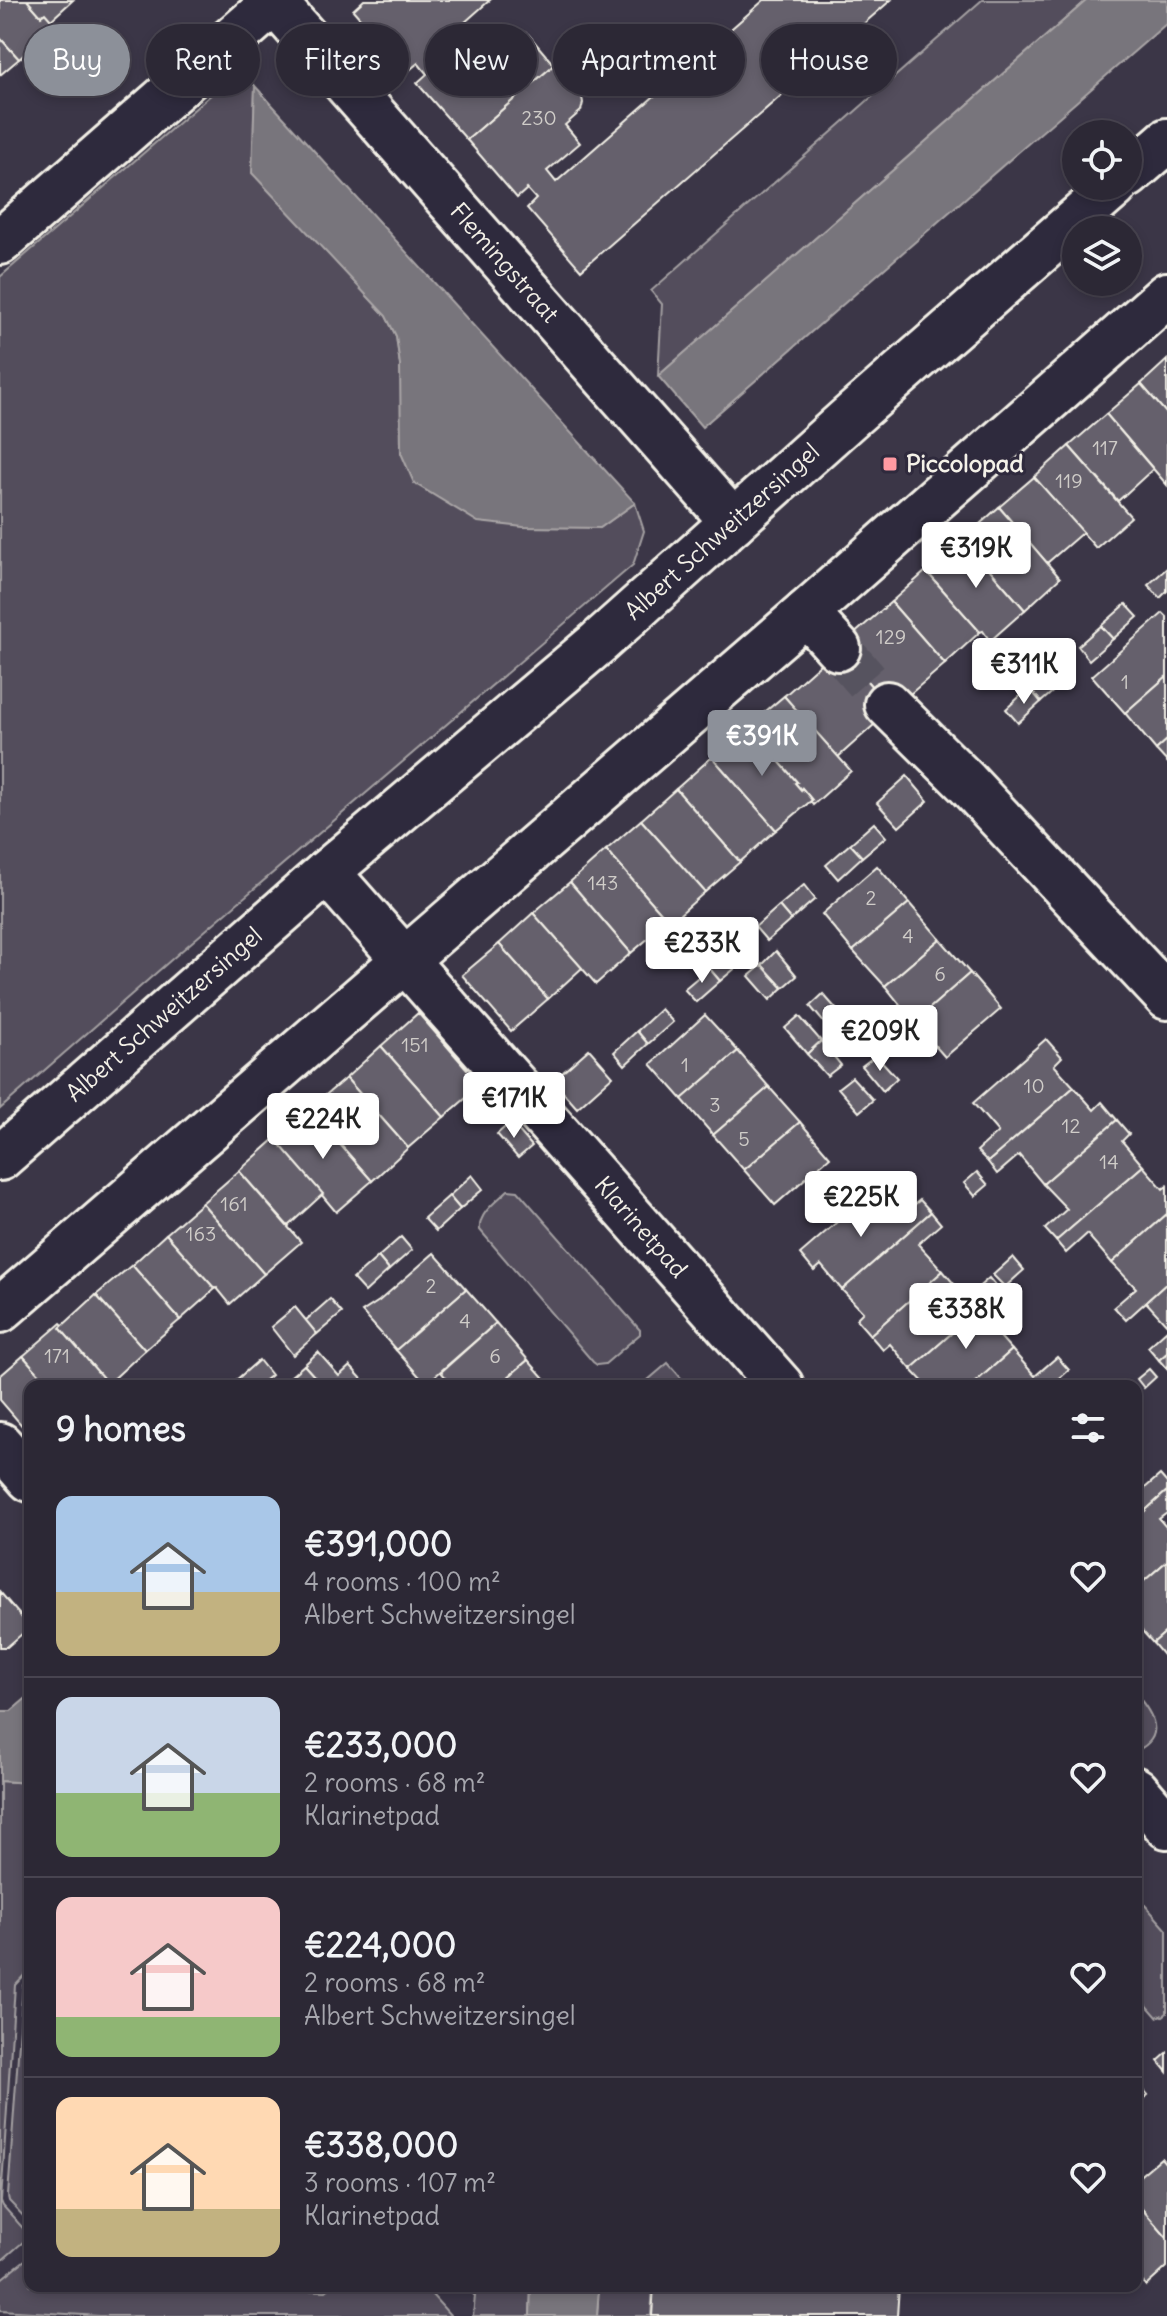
<!DOCTYPE html>
<meta charset="utf-8">
<style>
body{margin:0;font-family:Delius,sans-serif;background:#34303d;color:#f1f3f6;height:100vh;display:flex;flex-direction:column;font-size:30px;white-space:nowrap}
*{box-sizing:border-box;margin:0}
p{font-size:26px;color:#a6a6ad}
.icon{flex:none;width:44px;height:44px;fill:none;stroke:currentColor;stroke-width:2;stroke-linecap:round;stroke-linejoin:round}
.map{position:relative;flex:1;overflow:hidden}
.panel{position:absolute;left:24px;top:1380px;width:1118px;height:912px;display:flex;flex-direction:column;background:#2c2835;border-radius:16px;box-shadow:0 4px 12px #0003,0 0 0 2px #484450}
.panel>*{flex:none}
.banner{position:absolute;left:24px;top:24px;width:1120px;height:72px;display:flex;gap:16px}
.controls{position:absolute;left:1062px;top:120px;display:grid;gap:16px}
.controls a{display:grid;place-items:center;width:80px;height:80px;border-radius:50%;background:#2c2835;box-shadow:0 4px 12px #0003,0 0 0 2px #484450;font-size:40px}
.price{position:absolute;translate:-50% -68px;padding:0 18px;border-radius:8px;background:#fff;color:#222;font-size:26px;line-height:52px;filter:drop-shadow(0 2px 4px #0008)}
.price::after{content:'';position:absolute;left:50%;top:48px;width:24px;height:18px;margin-left:-12px;background:inherit;clip-path:polygon(0 0,100% 0,50% 100%)}
.price.on{background:#8c9099;color:#fff}
ul{padding:0;list-style:none}
li{display:flex;align-items:center;gap:24px;height:200px;padding:0 32px}
li+li{border-top:2px solid #484450}
li span{display:grid;place-items:center;flex:none;width:224px;height:160px;border-radius:16px;color:#555}
li>.icon{margin-inline-start:auto}
span .icon{width:96px;height:96px;fill:#fffc;stroke-width:1}
li b{font-size:34px}
h2{display:flex;justify-content:space-between;align-items:center;height:96px;padding:0 32px;font-size:34px}
.chip{padding:0 28px;border-radius:36px;background:#2c2835;box-shadow:0 4px 12px #0003,0 0 0 2px #484450;font-size:28px;line-height:72px}
.chip.on{background:#8c9099;color:#fff}
.map>svg:first-child{display:block}
.green{fill:#534e5c;stroke:#a4a0a2;stroke-width:2}
.water{fill:#78747b;stroke:#aaa6a7;stroke-width:2}
.building{fill:#65616c;stroke:#f4f1e8;stroke-width:2}
.lines{fill:none;stroke-linecap:round;stroke-linejoin:round}
.minor-tunnel{stroke:#57525f;stroke-width:44;stroke-dasharray:44 22;stroke-linecap:butt}
.minor-casing{stroke:#f4f1e8;stroke-width:50}
.minor{stroke:#2f2a3d;stroke-width:44}
.poi-dot{fill:#ff9aa2;stroke:#2f2a3d;stroke-width:3}
.labels{text-anchor:middle;stroke-width:6;stroke-linejoin:round;paint-order:stroke}
.number-label{font-size:20px;fill:#d0cdc9}
.street-label{font-size:24px;fill:#f4f1e8;stroke:#2f2a3d}
.poi-label{font-size:24px;font-weight:bold;fill:#f4f1e8;stroke:#2f2a3d;text-anchor:start}
</style>
<div class="map">
<svg width="1167" height="2316" viewBox="0 0 1167 2316">
<rect width="100%" height="100%" fill="#3b3647"/>
<filter id="ink" filterUnits="userSpaceOnUse"><feTurbulence type="fractalNoise" baseFrequency=".0125" numOctaves="2"/><feDisplacementMap in="SourceGraphic" scale="16" xChannelSelector="R" yChannelSelector="G"/><feConvolveMatrix kernelMatrix="1 2 1 2 8 2 1 2 1" color-interpolation-filters="sRGB"/></filter>
<g filter="url(#ink)">
<g class="green">
<path d="M982,0H1087L658,376L662,304L651,291Z"/>
<path d="M242,68L255,86L253,173L386,316L396,336L400,365L600,528L635,503L644,531L633,565L179,953L0,1109V277Z"/>
<path d="M508,1190L518,1191L640,1330V1334L605,1364L597,1365L593,1362L480,1230C478,1213 497,1201 508,1190Z"/>
<path d="M668,1363L688,1386H641Z"/>
<path d="M1136,1694C1153,1714 1167,1737 1136,1751Z"/>
<path d="M0,1781L30,1783V1969L15,1985L1,2201L3,2206L30,2236L0,2262Z"/>
<path d="M1136,1895L1167,1930V2013L1163,2016L1161,2015L1157,2017L1136,1993Z"/>
<path d="M30,1978V2223L9,2201L8,2196L23,1985Z"/>
<path d="M30,2256V2286H185L326,2291L332,2286H354L367,2289L376,2286H424L451,2316H100L0,2310V2280Z"/>
<path d="M466,2286H531L530,2316H473L475,2296Z"/>
<path d="M599,2286H653L651,2316H597Z"/>
</g>
<g class="water">
<path d="M1087,0H1167V23L702,427L658,376Z"/>
<path d="M255,86L635,503L600,528L523,527L478,522L414,483L401,453L400,365L396,336L386,316L252,173Z"/>
<path d="M30,1695V1783L0,1781V1711H11Z"/>
<path d="M531,2286H599L597,2316H530Z"/>
</g>
<g class="building">
<path d="M0,0H27L41,16L45,13L57,26L19,59L0,38Z"/>
<path d="M27,0H73L51,20L45,13L41,16Z"/>
<path d="M364,0H490L438,46L447,56L480,27L495,46L512,32L520,30L528,34L554,65L467,140L417,83L427,74L418,63L407,72L353,10Z"/>
<path d="M764,0H891L581,270L527,208L536,199L527,189L517,198L467,140L554,65L582,97L583,103L581,111L565,125L580,143L547,171L556,182Z"/>
<path d="M0,38L19,59L0,75Z"/>
<path d="M1167,360V414L1141,384Z"/>
<path d="M1141,384L1167,414V485L1106,414Z"/>
<path d="M1106,414L1153,469L1118,501L1069,446Z"/>
<path d="M1069,446L1131,517L1096,548L1034,477Z"/>
<path d="M1034,477L1083,532L1047,563L999,507Z"/>
<path d="M999,507L1060,578L1025,610L963,539Z"/>
<path d="M963,539L1025,610L990,641L983,631L980,632L926,571Z"/>
<path d="M1167,568V591L1160,598L1148,585Z"/>
<path d="M926,571L980,632L945,664L891,602Z"/>
<path d="M891,602L945,664L909,695L904,690L887,704L838,648Z"/>
<path d="M1126,604L1138,617L1113,639L1101,626Z"/>
<path d="M1163,613L1167,617V676L1125,713L1092,676Z"/>
<path d="M1101,626L1113,639L1089,660L1078,646Z"/>
<path d="M838,648L887,704L870,719L875,724L837,758L784,696Z"/>
<path d="M1054,666L1066,680L1041,702L1029,688Z"/>
<path d="M1167,676V740L1156,750L1125,713Z"/>
<path d="M1029,688L1041,702L1018,723L1006,709Z"/>
<path d="M784,696L851,771L813,805L810,801L812,800L802,788L801,790L795,783L797,782L748,726Z"/>
<path d="M748,726L797,782L795,783L801,790L802,788L812,800L776,830L712,757Z"/>
<path d="M1167,740V762L1156,750Z"/>
<path d="M712,757L776,830L740,862L676,789Z"/>
<path d="M907,776L928,801L899,827L877,803Z"/>
<path d="M676,789L740,862L705,892L641,820Z"/>
<path d="M641,820L705,892L670,923L606,850Z"/>
<path d="M874,823L886,837L862,857L850,844Z"/>
<path d="M850,844L862,857L838,879L826,865Z"/>
<path d="M606,850L670,923L668,922L631,953L570,882Z"/>
<path d="M877,866L909,903L853,951L822,914Z"/>
<path d="M570,882L631,953L596,984L533,913Z"/>
<path d="M804,885L815,899L791,920L779,906Z"/>
<path d="M909,903L940,939L885,986L853,951Z"/>
<path d="M779,906L791,920L767,941L755,927Z"/>
<path d="M533,913L582,968L548,999L499,944Z"/>
<path d="M940,939L970,973L914,1022L885,986Z"/>
<path d="M499,944L548,999L511,1031L462,975Z"/>
<path d="M733,947L745,960L720,981L709,968Z"/>
<path d="M776,951L797,976L783,988L762,965Z"/>
<path d="M762,965L783,988L770,1000L749,976Z"/>
<path d="M709,968L720,981L696,1002L684,989Z"/>
<path d="M970,973L1001,1009L945,1057L914,1022Z"/>
<path d="M823,994L846,1020L832,1032L810,1006Z"/>
<path d="M661,1009L673,1022L648,1044L637,1031Z"/>
<path d="M418,1013L467,1069L473,1064L485,1077L477,1084L480,1086L444,1117L381,1046Z"/>
<path d="M705,1015L738,1051L682,1099L651,1064Z"/>
<path d="M799,1016L821,1041L807,1054L785,1028Z"/>
<path d="M846,1020L866,1044L853,1055L832,1032Z"/>
<path d="M637,1031L648,1044L625,1065L614,1052Z"/>
<path d="M1046,1039L1062,1057L1054,1065L1074,1087L988,1162L977,1151L998,1132L973,1103Z"/>
<path d="M821,1041L841,1065L827,1076L807,1054Z"/>
<path d="M381,1046L444,1117L408,1148L346,1078Z"/>
<path d="M589,1049L613,1076L577,1108L553,1081Z"/>
<path d="M738,1051L769,1087L713,1135L682,1099Z"/>
<path d="M876,1055L897,1078L883,1091L862,1066Z"/>
<path d="M852,1077L873,1100L859,1112L838,1088Z"/>
<path d="M346,1078L408,1148L372,1181L309,1109Z"/>
<path d="M769,1087L800,1122L744,1170L713,1135Z"/>
<path d="M1074,1087L1094,1110L1102,1102L1117,1120L1043,1184L1019,1155L997,1174L988,1162Z"/>
<path d="M309,1109L372,1181L336,1212L275,1139Z"/>
<path d="M1117,1120L1129,1134L1122,1141L1143,1166L1056,1241L1045,1229L1067,1209L1043,1184Z"/>
<path d="M511,1122L532,1146L518,1158L497,1134Z"/>
<path d="M800,1122L830,1157L775,1205L744,1170Z"/>
<path d="M275,1139L323,1194L288,1226L239,1171Z"/>
<path d="M1143,1166L1163,1189L1167,1186V1214L1112,1263L1087,1234L1066,1253L1056,1241Z"/>
<path d="M239,1171L301,1242L264,1274L202,1203Z"/>
<path d="M977,1172L988,1185L975,1196L964,1183Z"/>
<path d="M472,1175L483,1189L460,1209L449,1196Z"/>
<path d="M873,1191L897,1219L920,1200L931,1212L842,1290L821,1265L814,1271L800,1254Z"/>
<path d="M449,1196L460,1209L436,1231L424,1218Z"/>
<path d="M202,1203L264,1274L230,1304L217,1288L215,1289L166,1234Z"/>
<path d="M931,1212L941,1224L918,1244L943,1271L870,1335L856,1319L863,1312L842,1290Z"/>
<path d="M1167,1214V1283L1126,1320L1114,1307L1136,1288L1112,1263Z"/>
<path d="M166,1234L215,1289L180,1320L132,1265Z"/>
<path d="M401,1237L412,1250L389,1270L378,1257Z"/>
<path d="M434,1253L466,1289L396,1350L362,1312L379,1301Z"/>
<path d="M378,1257L389,1270L365,1292L353,1279Z"/>
<path d="M1013,1257L1024,1270L1005,1287L993,1275Z"/>
<path d="M132,1265L180,1320L145,1350L96,1295Z"/>
<path d="M943,1271L966,1298L989,1278L1000,1291L911,1369L890,1344L883,1350L870,1335Z"/>
<path d="M1167,1283V1325L1146,1302Z"/>
<path d="M466,1289L496,1323L426,1384L396,1350Z"/>
<path d="M1000,1291L1010,1302L987,1322L1012,1350L971,1386H927L911,1369Z"/>
<path d="M96,1295L145,1350L108,1384L60,1328Z"/>
<path d="M330,1299L342,1313L317,1334L305,1321Z"/>
<path d="M295,1307L317,1334L293,1355L271,1327Z"/>
<path d="M61,1323L63,1325L60,1328L108,1384L112,1381L116,1386H50L23,1356Z"/>
<path d="M496,1323L528,1360L498,1386H453L441,1372Z"/>
<path d="M1167,1330V1353L1159,1360L1148,1347Z"/>
<path d="M1012,1350L1035,1376L1057,1357L1069,1370L1051,1386H971Z"/>
<path d="M318,1352L339,1376L350,1366L362,1379L354,1386H333L331,1384L323,1386L304,1365Z"/>
<path d="M1167,1353V1369L1159,1360Z"/>
<path d="M23,1356L50,1386H30V1435L0,1400V1376Z"/>
<path d="M259,1360L271,1375L258,1386H237L234,1382Z"/>
<path d="M528,1360L551,1386H498Z"/>
<path d="M304,1365L323,1386H300L291,1376Z"/>
<path d="M1149,1369L1156,1377L1144,1388L1137,1379Z"/>
<path d="M1160,1475L1167,1483V1491L1136,1519V1493L1137,1495Z"/>
<path d="M1167,1491V1513L1159,1519L1167,1528V1561L1136,1588V1519Z"/>
<path d="M1167,1561V1631L1153,1643L1136,1624V1588Z"/>
<path d="M0,1592L30,1627L7,1647H0Z"/>
<path d="M1167,1631V1660L1153,1643Z"/>
<path d="M1167,2053V2072L1158,2061Z"/>
<path d="M1136,2081L1148,2095L1136,2105Z"/>
<path d="M1161,2158L1167,2165V2238L1136,2202V2179Z"/>
<path d="M1136,2202L1167,2238V2267L1146,2286L1136,2274Z"/>
<path d="M654,2286H899L897,2316H652Z"/>
</g>
<g class="lines">
<path class="minor-tunnel" d="M838,648L887,704"/>
<g class="minor-casing">
<g id="minor">
<path id="s1" d="M274,2L733,522"/>
<path d="M1128,175L1167,141"/>
<path d="M0,242L277,0"/>
<path d="M806,613L838,648"/>
<path d="M887,704L966,782L1167,997"/>
<path id="s2" d="M327,872L781,1386"/>
<path id="s3" d="M0,1158L327,872L599,642L848,419L1115,186"/>
<path d="M0,1310L806,613L1167,295"/>
<path d="M0,1445L30,1479"/>
<path d="M1136,1790L1167,1826"/>
</g>
</g>
<use href="#minor" class="minor"/>
</g>
</g>
<rect class="poi-dot" x="882" y="456" width="16" height="16" rx="4"/>
<g class="labels">
<g class="number-label">
<text x="539" y="125">230</text>
<text x="1105" y="455">117</text>
<text x="1069" y="488">119</text>
<text x="891" y="644">129</text>
<text x="1125" y="689">1</text>
<text x="603" y="890">143</text>
<text x="871" y="905">2</text>
<text x="908" y="943">4</text>
<text x="940" y="981">6</text>
<text x="415" y="1052">151</text>
<text x="685" y="1072">1</text>
<text x="1034" y="1093">10</text>
<text x="715" y="1112">3</text>
<text x="1071" y="1133">12</text>
<text x="744" y="1146">5</text>
<text x="1109" y="1169">14</text>
<text x="234" y="1211">161</text>
<text x="201" y="1241">163</text>
<text x="431" y="1293">2</text>
<text x="465" y="1328">4</text>
<text x="57" y="1363">171</text>
<text x="495" y="1363">6</text>
</g>
<g class="street-label">
<text dy="8" stroke="none"><textPath href="#s1" startOffset="348">Flemingstraat</textPath></text>
<text dy="8" stroke="none"><textPath href="#s3" startOffset="956">Albert Schweitzersingel</textPath></text>
<text dy="8" stroke="none"><textPath href="#s3" startOffset="218">Albert Schweitzersingel</textPath></text>
<text dy="8" stroke="none"><textPath href="#s2" startOffset="474">Klarinetpad</textPath></text>
</g>
<g class="poi-label">
<text x="906" y="472">Piccolopad</text>
</g>
</g>
</svg>
<div class="controls">
<a><svg class="icon" aria-label="locate" viewBox="0 0 24 24"><circle cx="12" cy="12" r="6"/><path d="M12 2v4M12 18v4M2 12h4M18 12h4"/></svg></a>
<a><svg class="icon" aria-label="layers" viewBox="0 0 24 24"><path d="M12 4l9 5-9 5-9-5zM3 14l9 5 9-5"/></svg></a>
</div>
<b class="price" style="left:976px;top:590px">€319K</b>
<b class="price" style="left:1024px;top:706px">€311K</b>
<b class="price on" style="left:762px;top:778px">€391K</b>
<b class="price" style="left:702px;top:985px">€233K</b>
<b class="price" style="left:880px;top:1073px">€209K</b>
<b class="price" style="left:514px;top:1140px">€171K</b>
<b class="price" style="left:323px;top:1161px">€224K</b>
<b class="price" style="left:861px;top:1239px">€225K</b>
<b class="price" style="left:966px;top:1351px">€338K</b>
<div class="banner">
<a class="chip on">Buy</a>
<a class="chip">Rent</a>
<a class="chip">Filters</a>
<a class="chip">New</a>
<a class="chip">Apartment</a>
<a class="chip">House</a>
</div>
<section class="panel">
<h2>9 homes<svg class="icon" aria-label="filters" viewBox="0 0 24 24"><path d="M4 7h16M4 17h16"/><circle cx="9" cy="7" r="2"/><circle cx="15" cy="17" r="2"/></svg></h2>
<ul>
<li><span style="background:linear-gradient(#a9c7e8 60%,#c2b280 0)"><svg class="icon" aria-label="home" viewBox="0 0 24 24"><path d="M3 11l9-7 9 7M6 9v11h12V9"/></svg></span><div><b>€391,000</b><p>4 rooms · 100 m²</p><p>Albert Schweitzersingel</p></div><svg class="icon" aria-label="heart" viewBox="0 0 24 24"><path d="M12 20l-8-8c-3-5 5-10 8-4 3-6 11-1 8 4z"/></svg></li>
<li><span style="background:linear-gradient(#c9d6e8 60%,#8fb573 0)"><svg class="icon" aria-label="home" viewBox="0 0 24 24"><path d="M3 11l9-7 9 7M6 9v11h12V9"/></svg></span><div><b>€233,000</b><p>2 rooms · 68 m²</p><p>Klarinetpad</p></div><svg class="icon" aria-label="heart" viewBox="0 0 24 24"><path d="M12 20l-8-8c-3-5 5-10 8-4 3-6 11-1 8 4z"/></svg></li>
<li><span style="background:linear-gradient(#f6c9c9 75%,#8fb573 0)"><svg class="icon" aria-label="home" viewBox="0 0 24 24"><path d="M3 11l9-7 9 7M6 9v11h12V9"/></svg></span><div><b>€224,000</b><p>2 rooms · 68 m²</p><p>Albert Schweitzersingel</p></div><svg class="icon" aria-label="heart" viewBox="0 0 24 24"><path d="M12 20l-8-8c-3-5 5-10 8-4 3-6 11-1 8 4z"/></svg></li>
<li><span style="background:linear-gradient(#ffd9b3 70%,#c2b280 0)"><svg class="icon" aria-label="home" viewBox="0 0 24 24"><path d="M3 11l9-7 9 7M6 9v11h12V9"/></svg></span><div><b>€338,000</b><p>3 rooms · 107 m²</p><p>Klarinetpad</p></div><svg class="icon" aria-label="heart" viewBox="0 0 24 24"><path d="M12 20l-8-8c-3-5 5-10 8-4 3-6 11-1 8 4z"/></svg></li>
</ul>
</section>
</div>
